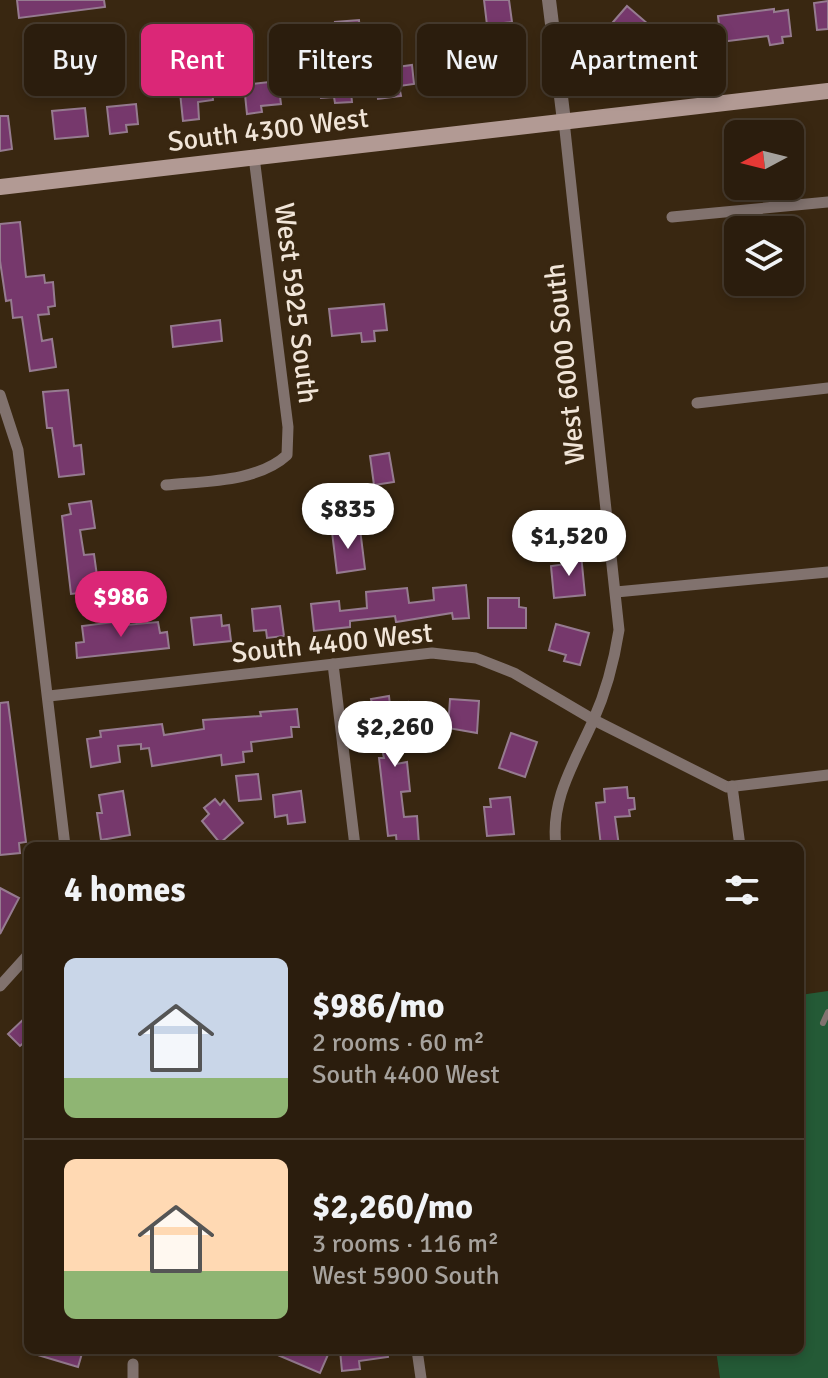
<!DOCTYPE html>
<meta charset="utf-8">
<style>
body{margin:0;font-family:Signika,sans-serif;background:#332616;color:#f1f3f6;height:100vh;display:flex;flex-direction:column;font-size:30px;white-space:nowrap}
*{box-sizing:border-box;margin:0}
p{font-size:26px;color:#a6a29d}
.icon{flex:none;width:44px;height:44px;fill:none;stroke:currentColor;stroke-width:2;stroke-linecap:round;stroke-linejoin:round}
.map{position:relative;flex:1;overflow:hidden}
.details{position:absolute;left:24px;top:842px;width:780px;height:512px;display:flex;flex-direction:column;background:#2b1d0d;border-radius:12px;box-shadow:0 4px 12px #0003,0 0 0 2px #473b2e}
.details>*{flex:none}
.banner{position:absolute;left:24px;top:24px;width:780px;height:72px;display:flex;gap:16px}
.needle{width:52px;rotate:263deg}
.tools{position:absolute;left:724px;top:120px;display:grid;gap:16px}
.tools a{display:grid;place-items:center;width:80px;height:80px;border-radius:12px;background:#2b1d0d;box-shadow:0 4px 12px #0003,0 0 0 2px #473b2e;font-size:40px}
.price{position:absolute;translate:-50% -68px;padding:0 18px;border-radius:28px;background:#fff;color:#222;font-size:26px;line-height:52px;filter:drop-shadow(0 2px 4px #0008)}
.price::after{content:'';position:absolute;left:50%;top:48px;width:24px;height:18px;margin-left:-12px;background:inherit;clip-path:polygon(0 0,100% 0,50% 100%)}
.price.current{background:#db2777;color:#fff}
ul{padding:0;list-style:none}
li{display:flex;align-items:center;gap:24px;height:200px;padding:0 40px}
li+li{border-top:2px solid #473b2e}
li span{display:grid;place-items:center;flex:none;width:224px;height:160px;border-radius:12px;color:#555}
li>.icon{margin-inline-start:auto}
span .icon{width:96px;height:96px;fill:#fffc;stroke-width:1}
li b{font-size:34px}
h2{display:flex;justify-content:space-between;align-items:center;height:96px;padding:0 40px;font-size:34px}
.tag{padding:0 28px;border-radius:12px;background:#2b1d0d;box-shadow:0 4px 12px #0003,0 0 0 2px #473b2e;font-size:28px;line-height:72px}
.tag.current{background:#db2777;color:#fff}
.map>svg:first-child{display:block}
.green{fill:#245a36}
.building{fill:#76386c;stroke:#967b90;stroke-width:2}
.lines{fill:none;stroke-linecap:round;stroke-linejoin:round}
.service{stroke:#81726e;stroke-width:6}
.minor{stroke:#81726e;stroke-width:11}
.tertiary{stroke:#81726e;stroke-width:14}
.secondary{stroke:#b29a94;stroke-width:16}
.labels{text-anchor:middle;stroke-width:6;stroke-linejoin:round;paint-order:stroke}
.street-label{font-size:28px;fill:#f1e5d8;stroke:#392711}
</style>
<div class="map">
<svg width="828" height="1378" viewBox="0 0 828 1378">
<rect width="100%" height="100%" fill="#392711"/>
<path class="green" d="M828,991V1378H720L716,1350H800V995Z"/>
<g class="building">
<path d="M17,0H104L105,7L19,18Z"/>
<path d="M484,0H509L512,22L487,25Z"/>
<path d="M828,1V29L817,30L814,3Z"/>
<path d="M627,6L648,24L628,47L607,29Z"/>
<path d="M774,9V12L788,10L791,36L782,37L783,43L770,45L768,36L721,42L718,16Z"/>
<path d="M359,20L361,42L338,45L335,22Z"/>
<path d="M696,28L700,65L689,67V61L671,63L667,30Z"/>
<path d="M511,50L516,88L494,92L488,54Z"/>
<path d="M412,65L414,84L399,86L401,96L378,99L375,79L383,78L382,69Z"/>
<path d="M349,71L352,102L335,103L334,97L321,98L319,74Z"/>
<path d="M211,80L213,100L198,102L199,119L183,121L179,83Z"/>
<path d="M278,81L281,104L261,106L262,112L247,114L244,85Z"/>
<path d="M136,104L138,124L126,125L127,132L110,134L107,107Z"/>
<path d="M85,108L88,136L55,139L52,111Z"/>
<path d="M0,116H8L12,149L0,151Z"/>
<path d="M20,222L26,277L44,275L45,283L53,282L55,306L48,307L49,314L38,315L42,341L52,339L56,367L30,371L22,317L13,318L11,300L6,301L0,261V224Z"/>
<path d="M384,304L387,330L374,331L375,341L362,342L361,333L332,336L329,309Z"/>
<path d="M220,320L222,341L173,347L171,326Z"/>
<path d="M68,390L74,446L81,445L84,474L59,477L52,428H47L43,392Z"/>
<path d="M389,453L394,482L374,485L370,456Z"/>
<path d="M91,501L95,528L80,530L84,555L94,554L98,583L87,584L88,592L71,594L62,516L71,514L69,504Z"/>
<path d="M370,504L373,526L353,529L350,506Z"/>
<path d="M360,529L365,569L337,573L332,532Z"/>
<path d="M581,554L585,595L554,598L551,566L567,564L566,555Z"/>
<path d="M466,585L469,618L453,619L452,613L396,622L395,616L350,621V627L314,631L311,604L339,601L340,611L367,608L366,592L407,588L409,603L434,600L433,588Z"/>
<path d="M488,598H519V607L526,608V628H488Z"/>
<path d="M280,606L284,636L267,638L266,630L254,631L252,609Z"/>
<path d="M221,615L222,626L229,625L231,641L194,645L191,618Z"/>
<path d="M114,622L115,626L158,622L160,633L167,632L169,648L77,658L76,643L84,642L82,626Z"/>
<path d="M556,624L589,633L580,665L564,661L566,655L549,650Z"/>
<path d="M389,696L390,705L408,702L412,735L393,737L396,764L407,762L410,791L401,792L404,817L417,816L419,845L397,846L396,835L388,836L379,758H384L371,699Z"/>
<path d="M450,699L479,701L477,733L448,728Z"/>
<path d="M8,702L26,842L19,843L20,853L0,855V703Z"/>
<path d="M297,709L299,727H291L292,737L251,742L252,751L243,752L244,762L222,765L221,755L152,766L149,748L141,749V744L118,746L120,762L91,767L87,739L101,737L100,731L162,724L164,735L204,729L203,720L261,716L260,712Z"/>
<path d="M511,733L537,742L525,777L499,768Z"/>
<path d="M258,774L261,799L239,801L236,776Z"/>
<path d="M627,787L628,798H634L635,809L629,810L630,816L615,817L619,846H601L596,803L605,802L604,789Z"/>
<path d="M123,791L130,835L101,840L97,813H102L99,795Z"/>
<path d="M301,791L305,822L288,824L287,815L275,817L273,795Z"/>
<path d="M510,797L514,834L487,836L484,807H491L490,799Z"/>
<path d="M215,799L220,805L224,800L243,823L220,843L202,821L209,814L204,808Z"/>
<path d="M0,888L19,898L0,934Z"/>
<path d="M28,1015V1039L20,1046L8,1034Z"/>
<path d="M31,1350H83L78,1367L31,1353Z"/>
<path d="M266,1350H330L320,1373Z"/>
<path d="M340,1350H387L388,1357L359,1361L360,1369L342,1371Z"/>
</g>
<g class="lines">
<path class="service" d="M823,1023L828,1012"/>
<g class="minor">
<path d="M672,217L828,202"/>
<path d="M0,395L18,450L65,846"/>
<path d="M697,403L828,388"/>
<path d="M166,485C205,481 258,482 287,455L288,427L254,157"/>
<path d="M616,592L828,572"/>
<path d="M333,664L355,846"/>
<path d="M49,696L432,653L476,658L514,673L594,720L727,787L828,775"/>
<path d="M732,786L740,846"/>
<path d="M556,846C550,799 575,762 593,721C606,692 614,662 619,630L564,121"/>
<path d="M0,986L28,955"/>
<path d="M417,1350L421,1378"/>
<path d="M133,1378V1364"/>
</g>
<path class="tertiary" d="M549,0L564,121"/>
<path class="secondary" d="M0,187L828,91"/>
</g>
<g class="labels">
<g class="street-label">
<text transform="translate(268 129) rotate(-7)" y="10">South 4300 West</text>
<text transform="translate(297 303) rotate(83)" y="10">West 5925 South</text>
<text transform="translate(564 364) rotate(-96)" y="10">West 6000 South</text>
<text transform="translate(332 642) rotate(-6)" y="10">South 4400 West</text>
</g>
</g>
</svg>
<div class="tools">
<a><svg class="needle" viewBox="-14 -14 28 28"><path d="M0-13l5 13h-10z" fill="#e53935"/><path d="M0 13l5-13h-10z" fill="#a6a29d"/></svg></a>
<a><svg class="icon" aria-label="layers" viewBox="0 0 24 24"><path d="M12 4l9 5-9 5-9-5zM3 14l9 5 9-5"/></svg></a>
</div>
<b class="price" style="left:348px;top:551px">$835</b>
<b class="price" style="left:569px;top:578px">$1,520</b>
<b class="price current" style="left:121px;top:639px">$986</b>
<b class="price" style="left:395px;top:769px">$2,260</b>
<div class="banner">
<a class="tag">Buy</a>
<a class="tag current">Rent</a>
<a class="tag">Filters</a>
<a class="tag">New</a>
<a class="tag">Apartment</a>
</div>
<section class="details">
<h2>4 homes<svg class="icon" aria-label="filters" viewBox="0 0 24 24"><path d="M4 7h16M4 17h16"/><circle cx="9" cy="7" r="2"/><circle cx="15" cy="17" r="2"/></svg></h2>
<ul>
<li><span style="background:linear-gradient(#c9d6e8 75%,#8fb573 0)"><svg class="icon" aria-label="home" viewBox="0 0 24 24"><path d="M3 11l9-7 9 7M6 9v11h12V9"/></svg></span><div><b>$986/mo</b><p>2 rooms · 60 m²</p><p>South 4400 West</p></div></li>
<li><span style="background:linear-gradient(#ffd9b3 70%,#8fb573 0)"><svg class="icon" aria-label="home" viewBox="0 0 24 24"><path d="M3 11l9-7 9 7M6 9v11h12V9"/></svg></span><div><b>$2,260/mo</b><p>3 rooms · 116 m²</p><p>West 5900 South</p></div></li>
</ul>
</section>
</div>
